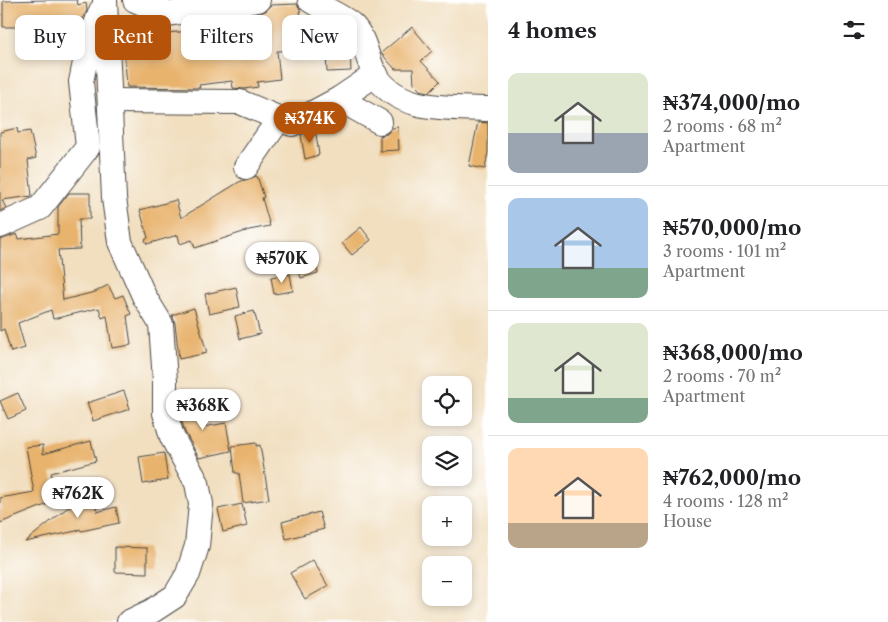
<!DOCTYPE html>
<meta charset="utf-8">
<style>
body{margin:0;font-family:"Libre Caslon Text",serif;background:#f6f6f6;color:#202124;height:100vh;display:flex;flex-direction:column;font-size:19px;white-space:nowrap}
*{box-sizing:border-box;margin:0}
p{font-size:16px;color:#757577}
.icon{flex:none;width:28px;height:28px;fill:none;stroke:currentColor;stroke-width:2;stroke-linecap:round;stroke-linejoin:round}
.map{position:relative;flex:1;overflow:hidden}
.side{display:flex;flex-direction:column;background:#fff;width:400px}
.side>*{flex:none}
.hud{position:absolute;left:15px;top:15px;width:398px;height:45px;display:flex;gap:10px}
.tools{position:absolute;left:422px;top:376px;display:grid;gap:10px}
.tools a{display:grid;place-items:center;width:50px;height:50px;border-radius:10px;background:#fff;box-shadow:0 2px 8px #0003;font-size:25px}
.price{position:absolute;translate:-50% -42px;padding:0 11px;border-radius:18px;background:#fff;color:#222;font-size:16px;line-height:32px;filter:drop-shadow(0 1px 2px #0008)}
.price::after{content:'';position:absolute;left:50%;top:30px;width:15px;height:11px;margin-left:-8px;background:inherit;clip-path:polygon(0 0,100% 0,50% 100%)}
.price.current{background:#b45309;color:#fff}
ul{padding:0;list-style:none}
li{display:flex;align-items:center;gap:15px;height:125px;padding:0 20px}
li+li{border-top:1px solid #e0e0e0}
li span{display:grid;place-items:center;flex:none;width:140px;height:100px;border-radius:10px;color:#555}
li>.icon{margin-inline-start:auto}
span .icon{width:60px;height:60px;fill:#fffc;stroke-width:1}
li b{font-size:21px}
h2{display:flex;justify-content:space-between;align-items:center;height:60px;padding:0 20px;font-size:21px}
.tag{padding:0 18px;border-radius:10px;background:#fff;box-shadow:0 2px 8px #0003;font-size:18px;line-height:45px}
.tag.current{background:#b45309;color:#fff}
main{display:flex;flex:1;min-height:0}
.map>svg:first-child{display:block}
.building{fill:#e8b36d}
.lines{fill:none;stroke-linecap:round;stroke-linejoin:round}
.minor-casing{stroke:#494641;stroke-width:26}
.minor{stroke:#fff;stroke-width:24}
</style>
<main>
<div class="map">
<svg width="488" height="622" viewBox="0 0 488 622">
<rect width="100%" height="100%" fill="#fff"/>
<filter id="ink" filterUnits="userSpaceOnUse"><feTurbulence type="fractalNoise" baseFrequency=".02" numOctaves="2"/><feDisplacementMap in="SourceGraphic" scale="10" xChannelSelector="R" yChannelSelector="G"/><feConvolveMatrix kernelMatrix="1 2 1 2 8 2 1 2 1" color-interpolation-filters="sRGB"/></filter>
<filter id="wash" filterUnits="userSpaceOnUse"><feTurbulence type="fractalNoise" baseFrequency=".0096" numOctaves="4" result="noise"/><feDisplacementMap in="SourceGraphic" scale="20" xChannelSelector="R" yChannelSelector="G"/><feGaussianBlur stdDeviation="1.12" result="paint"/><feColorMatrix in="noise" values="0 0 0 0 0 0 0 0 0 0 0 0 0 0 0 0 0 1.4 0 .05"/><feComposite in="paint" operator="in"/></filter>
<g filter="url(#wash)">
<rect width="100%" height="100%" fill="#f1dfc0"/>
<g id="blocks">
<g class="building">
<path d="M48,0H77L78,5L86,3L87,10L83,19L36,27H3V1Z"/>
<path d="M297,4L300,9L304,50L277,51L280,79L257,82L258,87L244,89L233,88L232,81L199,85L200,88L127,87L123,35L198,31V41L234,40L232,18L261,13L267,10L271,5Z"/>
<path d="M412,27L432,51L421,61L440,81L429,92L420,90L414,84L413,69H395L381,53Z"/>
<path d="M350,51L351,71L327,72L326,52Z"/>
<path d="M478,122L488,123V152L485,169L469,166Z"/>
<path d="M315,127L319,155L305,159L301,135Z"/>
<path d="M398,127L399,150L380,151V136L387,134L392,128Z"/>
<path d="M17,128L18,133L30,131L36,158L28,160L32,196L2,200L6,208L0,211V132Z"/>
<path d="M257,176L264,197L262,198L270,226L249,230L195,248L192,240L180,244L178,235L147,244L145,240L148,238L140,210L176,200L181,218L239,182Z"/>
<path d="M69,193H90V219H79L80,249L58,250L63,300L95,292L108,285L115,298L123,295L131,314L127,316L131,345L112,348L107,316L102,318L99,308L53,319L51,310L18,323L25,348L11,352L4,329L0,331V240L17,234L19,239L58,234V207Z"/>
<path d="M361,227L371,240L352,255L342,243Z"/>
<path d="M314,259L318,273L301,278L297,263Z"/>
<path d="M290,274L293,291L274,294L271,277Z"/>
<path d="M236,287L240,307L209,314L205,294Z"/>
<path d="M194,308L207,353L179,359L175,323L172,315Z"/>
<path d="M254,311L260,334L240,339L235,316Z"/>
<path d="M124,391L130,409L93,421L87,403Z"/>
<path d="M18,393L26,411L8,419L0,401Z"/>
<path d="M198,397L203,427L226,423L231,451L199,458L185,432L179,411V400Z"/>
<path d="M91,441L96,461L51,473L58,500L0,523V498L34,492L26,447L43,445V454Z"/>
<path d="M256,443V446L260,445L269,499L243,503L239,473H235L232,446Z"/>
<path d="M164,453L168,480L143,484L139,457Z"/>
<path d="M93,493L97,512L116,507L119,523L81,531L80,529L76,531L25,542L82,496Z"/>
<path d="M242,504L247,526L223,532L218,509Z"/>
<path d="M319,512L324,529L286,539L282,522Z"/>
<path d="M115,547L147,548V573L115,572Z"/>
<path d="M313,560L328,586L305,599L290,573Z"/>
</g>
</g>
</g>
<g filter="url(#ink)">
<use href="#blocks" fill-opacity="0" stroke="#494641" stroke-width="1"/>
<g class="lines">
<g class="minor-casing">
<g id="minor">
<path d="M105,0L114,198L120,242L144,296L161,324L165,381V413L172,437L197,483L201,504L197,546L188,574L175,596L152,611L129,622"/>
<path d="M135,0L168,14L258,0"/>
<path d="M310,0C321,8 345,17 353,26C366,40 366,58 375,74C398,113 450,107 488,109"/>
<path d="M339,99L376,74"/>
<path d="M110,101L240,102L292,124L339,99L380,122"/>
<path d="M246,167L279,119"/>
<path d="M0,226L40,208L88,147L81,82L89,43L101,11"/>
</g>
</g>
<use href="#minor" class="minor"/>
</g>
</g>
</svg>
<div class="tools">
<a><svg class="icon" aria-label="locate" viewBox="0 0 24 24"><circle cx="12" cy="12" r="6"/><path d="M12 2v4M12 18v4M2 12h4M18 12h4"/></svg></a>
<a><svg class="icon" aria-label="layers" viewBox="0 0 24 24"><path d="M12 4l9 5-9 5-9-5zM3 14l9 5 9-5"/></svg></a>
<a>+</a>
<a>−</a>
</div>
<b class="price current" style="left:310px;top:144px">₦374K</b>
<b class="price" style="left:282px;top:284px">₦570K</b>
<b class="price" style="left:203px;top:431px">₦368K</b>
<b class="price" style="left:78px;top:519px">₦762K</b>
<div class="hud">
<a class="tag">Buy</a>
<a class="tag current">Rent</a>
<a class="tag">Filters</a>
<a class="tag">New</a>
</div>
</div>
<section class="side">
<h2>4 homes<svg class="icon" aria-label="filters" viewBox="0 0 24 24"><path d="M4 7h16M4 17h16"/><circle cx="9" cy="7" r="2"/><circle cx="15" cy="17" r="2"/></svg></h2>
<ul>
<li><span style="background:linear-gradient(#dfe7d0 60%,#9aa5b1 0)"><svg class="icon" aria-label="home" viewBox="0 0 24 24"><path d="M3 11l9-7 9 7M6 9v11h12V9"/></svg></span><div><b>₦374,000/mo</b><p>2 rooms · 68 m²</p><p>Apartment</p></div></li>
<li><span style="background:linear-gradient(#a9c7e8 70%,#7fa58c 0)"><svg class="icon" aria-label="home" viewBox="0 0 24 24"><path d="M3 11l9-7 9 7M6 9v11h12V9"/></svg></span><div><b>₦570,000/mo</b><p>3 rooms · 101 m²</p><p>Apartment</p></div></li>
<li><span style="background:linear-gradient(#dfe7d0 75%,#7fa58c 0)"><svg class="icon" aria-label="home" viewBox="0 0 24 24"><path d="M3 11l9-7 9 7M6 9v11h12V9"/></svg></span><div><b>₦368,000/mo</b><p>2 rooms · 70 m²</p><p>Apartment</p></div></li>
<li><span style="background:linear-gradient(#ffd9b3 75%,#b9a48a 0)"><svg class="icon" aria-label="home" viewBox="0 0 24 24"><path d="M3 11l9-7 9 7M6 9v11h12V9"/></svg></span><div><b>₦762,000/mo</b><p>4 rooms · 128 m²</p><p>House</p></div></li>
</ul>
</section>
</main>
